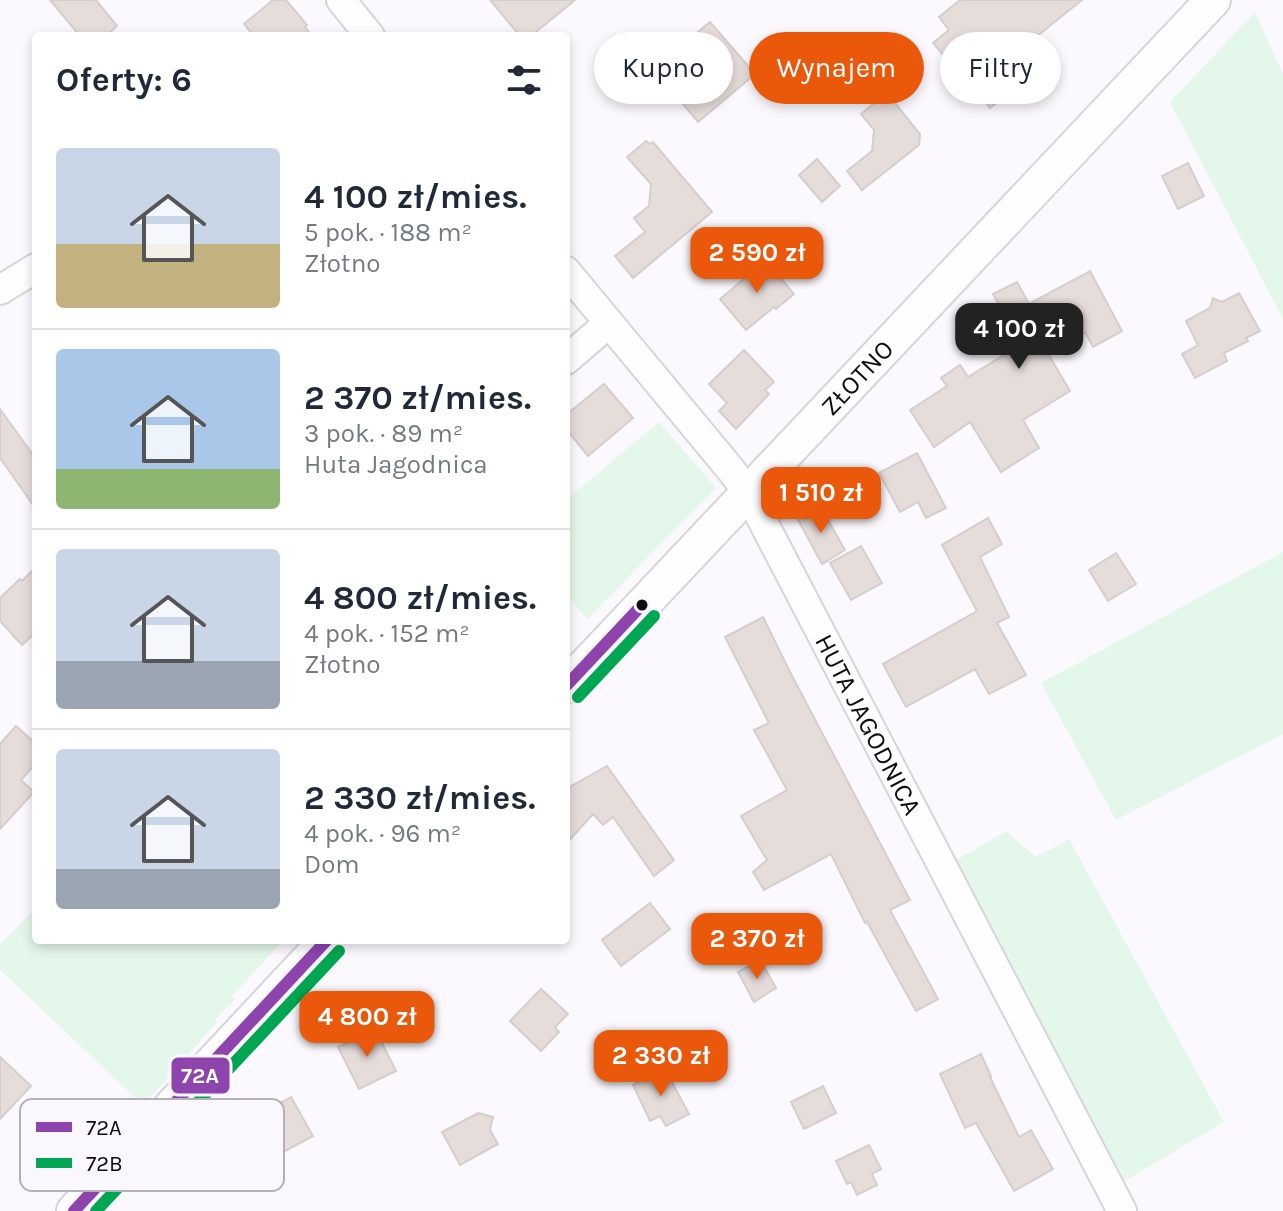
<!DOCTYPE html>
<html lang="pl">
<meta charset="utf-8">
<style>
body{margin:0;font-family:Karla,sans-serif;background:#f6f6f7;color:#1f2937;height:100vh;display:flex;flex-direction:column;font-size:30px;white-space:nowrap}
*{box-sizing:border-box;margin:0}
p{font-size:26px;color:#747a83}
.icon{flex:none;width:44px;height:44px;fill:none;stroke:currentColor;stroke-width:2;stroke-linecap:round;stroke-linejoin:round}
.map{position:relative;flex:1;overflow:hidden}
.sheet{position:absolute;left:32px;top:32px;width:538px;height:912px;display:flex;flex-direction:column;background:#fff;border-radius:8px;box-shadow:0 4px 12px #0003}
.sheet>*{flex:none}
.banner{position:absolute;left:594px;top:32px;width:568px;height:72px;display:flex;gap:16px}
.price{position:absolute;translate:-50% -68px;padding:0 18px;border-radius:16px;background:#ea580c;color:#fff;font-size:26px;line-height:52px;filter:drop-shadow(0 2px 4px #0008)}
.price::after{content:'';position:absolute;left:50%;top:48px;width:24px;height:18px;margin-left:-12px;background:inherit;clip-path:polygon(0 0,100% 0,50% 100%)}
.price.active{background:#222;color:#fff}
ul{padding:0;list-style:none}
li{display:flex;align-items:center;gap:24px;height:200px;padding:0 24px}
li+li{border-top:2px solid #e0e1e3}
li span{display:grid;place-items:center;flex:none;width:224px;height:160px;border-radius:8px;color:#555}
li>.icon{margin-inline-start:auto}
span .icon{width:96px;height:96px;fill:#fffc;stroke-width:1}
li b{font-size:34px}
h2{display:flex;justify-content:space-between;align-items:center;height:96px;padding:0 24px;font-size:34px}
.pill{padding:0 28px;border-radius:36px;background:#fff;box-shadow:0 4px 12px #0003;font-size:28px;line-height:72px}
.pill.active{background:#ea580c;color:#fff}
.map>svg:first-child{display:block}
.green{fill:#e3f8eb}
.building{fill:#e6dcda;stroke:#d4cecd;stroke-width:2}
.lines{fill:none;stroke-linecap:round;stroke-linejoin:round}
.minor-casing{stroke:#d7d4db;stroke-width:32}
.tertiary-casing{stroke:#d7d4db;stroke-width:38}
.minor{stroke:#fefeff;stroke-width:28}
.tertiary{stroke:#fefeff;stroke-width:34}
.bus-1-casing{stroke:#faf8fe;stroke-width:18}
.bus-2-casing{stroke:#faf8fe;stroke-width:18}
.bus-1{stroke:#8e44ad;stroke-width:12}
.bus-2{stroke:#00a651;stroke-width:12}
.bus-dot{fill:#0e0b13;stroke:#faf8fe;stroke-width:3}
.labels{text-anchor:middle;stroke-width:6;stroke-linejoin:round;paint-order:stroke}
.street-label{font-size:26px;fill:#0e0b13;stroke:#faf8fe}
.key{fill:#faf8fe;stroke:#b3b1b8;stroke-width:2}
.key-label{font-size:22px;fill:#0e0b13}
.line-badge{stroke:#faf8fe;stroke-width:3}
.badge-label{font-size:22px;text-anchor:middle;font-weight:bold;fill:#fff}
</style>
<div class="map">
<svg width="1283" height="1211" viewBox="0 0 1283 1211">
<rect width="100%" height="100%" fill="#fbf9fd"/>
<g class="green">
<path d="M1255,12L1283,74V319L1170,102Z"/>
<path d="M659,422L716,488L587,619L566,594V500Z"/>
<path d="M1283,552V734L1116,820L1041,683Z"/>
<path d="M1006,831L1036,857L1069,839L1224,1122L1111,1189L943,868Z"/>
<path d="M36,907V940H284L232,996L235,1000L215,1019L217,1022L181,1063L177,1059L166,1073L168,1078L143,1105L0,970V945Z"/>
</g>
<g class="building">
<path d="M50,0H96L117,26L106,36H80Z"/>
<path d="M273,0H286L307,25L305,27L312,36H254L244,24Z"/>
<path d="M490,0H575L531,36H520Z"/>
<path d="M960,0H1082L1001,65L1018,86L990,108L973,87L971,89L933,43L949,30L939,17Z"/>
<path d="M710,22L755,74L698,122L654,69Z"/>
<path d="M887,93L920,134L919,145L862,190L847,171L872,151L874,130L861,114Z"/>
<path d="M646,141L650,144L653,142L712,212L633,278L615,256L645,232L634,218L649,206L651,184L627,157Z"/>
<path d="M817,159L840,186L822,202L799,175Z"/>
<path d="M1188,163L1204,196L1178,209L1162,176Z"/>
<path d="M766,260L794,294L776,309L774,307L746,330L720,299Z"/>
<path d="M1090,271L1122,331L1093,347L1085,332L1047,352L1070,391L1023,420L1039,448L1001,472L970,422L934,447L910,410L947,386L941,378L960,365L968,377L1022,344L993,294L1017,282L1029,304Z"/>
<path d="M1239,293L1260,331L1246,338L1248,341L1224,353L1227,361L1195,378L1182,354L1198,345L1186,321L1210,308L1213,298L1222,302Z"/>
<path d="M744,350L774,382L765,390L769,394L736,429L719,411L727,403L709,384Z"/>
<path d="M604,384L633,418L588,456L566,429V415Z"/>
<path d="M0,409L36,459V509L0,458Z"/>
<path d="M917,453L946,508L926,518L918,502L900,512L879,473Z"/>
<path d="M820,506L845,550L822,564L797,518Z"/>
<path d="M988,518L1002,544L980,557L1009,617L997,623L1026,675L989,694L975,669L906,707L883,664L977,611L942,545Z"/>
<path d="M861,546L882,583L851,600L830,563Z"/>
<path d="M1116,553L1136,584L1108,601L1089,570Z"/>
<path d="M36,567V632L22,645L0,621V598L20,579L22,581Z"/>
<path d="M763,617L790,672L910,900L890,910L938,999L916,1011L867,922L865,923L831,854L764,890L753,872L767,860L741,816L787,790L754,730L769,723L725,637Z"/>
<path d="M16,726L36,744V763L21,780L34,792L0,829V744Z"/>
<path d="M607,766L674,860L654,876L613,817L603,825L593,814L566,844V789Z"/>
<path d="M650,903L670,929L621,966L602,940Z"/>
<path d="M760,960L776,988L754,1002L738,972Z"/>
<path d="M541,989L568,1014L555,1027L559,1032L541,1051L510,1021Z"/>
<path d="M375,1029L396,1071L359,1089L338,1047Z"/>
<path d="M981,1054L991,1076L990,1077L1019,1137L1031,1130L1053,1169L1014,1191L976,1123L965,1128L940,1074Z"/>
<path d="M0,1057L31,1086L0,1119Z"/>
<path d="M665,1069L689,1114L666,1126L660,1116L650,1121L633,1085Z"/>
<path d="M823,1086L836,1113L804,1129L791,1102Z"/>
<path d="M291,1097L313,1136L263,1163L255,1148L242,1155L231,1134L243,1124Z"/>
<path d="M478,1113L493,1117L490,1130L498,1144L460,1165L442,1132Z"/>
<path d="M869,1145L881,1169L872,1174L877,1185L857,1195L851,1182L847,1184L836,1161Z"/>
</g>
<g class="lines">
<g class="minor-casing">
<g id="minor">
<path d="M341,0L370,36"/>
<path id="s1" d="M566,271L731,470L748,493L1122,1211"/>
<path d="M0,290L36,268"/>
<path d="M566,360L609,323"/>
</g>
</g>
<g class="tertiary-casing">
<g id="tertiary">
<path id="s2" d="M566,686L1213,0"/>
<path d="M74,1211L327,940"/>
</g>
</g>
<use href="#minor" class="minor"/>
<use href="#tertiary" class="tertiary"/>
<g class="bus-1-casing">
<g id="bus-1">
<path d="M566,686L642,605"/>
<path d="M74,1211L327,940"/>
</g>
</g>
<g class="bus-2-casing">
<g id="bus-2">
<path d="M578,697L654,616"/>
<path d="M96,1211L339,951"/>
</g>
</g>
<use href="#bus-1" class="bus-1"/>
<use href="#bus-2" class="bus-2"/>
</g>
<circle class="bus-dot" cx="642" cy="605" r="7"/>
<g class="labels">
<g class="street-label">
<text dy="9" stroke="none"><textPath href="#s2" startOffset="424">ZŁOTNO</textPath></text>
<text dy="9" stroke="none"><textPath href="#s1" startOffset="548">HUTA JAGODNICA</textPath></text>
</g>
</g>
<rect x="20" y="1099" width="264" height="92" rx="12" class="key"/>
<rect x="36" y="1122" width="36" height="10" fill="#8e44ad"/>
<rect x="36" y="1158" width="36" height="10" fill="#00a651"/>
<g class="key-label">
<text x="86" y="1135">72A</text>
<text x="86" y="1171">72B</text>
</g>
<rect class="line-badge" x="170" y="1056" width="61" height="39" rx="8" fill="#8e44ad"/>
<g class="badge-label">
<text x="200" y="1083">72A</text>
</g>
</svg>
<b class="price" style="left:757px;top:295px">2 590 zł</b>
<b class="price active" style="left:1019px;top:371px">4 100 zł</b>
<b class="price" style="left:821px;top:535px">1 510 zł</b>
<b class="price" style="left:757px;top:981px">2 370 zł</b>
<b class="price" style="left:367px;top:1059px">4 800 zł</b>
<b class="price" style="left:661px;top:1098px">2 330 zł</b>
<div class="banner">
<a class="pill">Kupno</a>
<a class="pill active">Wynajem</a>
<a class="pill">Filtry</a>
</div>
<section class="sheet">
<h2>Oferty: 6<svg class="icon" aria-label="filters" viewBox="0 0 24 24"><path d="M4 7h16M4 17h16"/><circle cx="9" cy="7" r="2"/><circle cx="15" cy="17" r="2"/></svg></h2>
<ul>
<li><span style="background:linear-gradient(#c9d6e8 60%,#c2b280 0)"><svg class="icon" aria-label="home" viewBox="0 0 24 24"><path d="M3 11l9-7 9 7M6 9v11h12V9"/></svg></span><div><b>4 100 zł/mies.</b><p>5 pok. · 188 m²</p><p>Złotno</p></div></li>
<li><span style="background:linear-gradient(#a9c7e8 75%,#8fb573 0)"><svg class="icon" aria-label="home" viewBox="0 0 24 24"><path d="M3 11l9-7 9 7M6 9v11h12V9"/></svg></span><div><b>2 370 zł/mies.</b><p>3 pok. · 89 m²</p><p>Huta Jagodnica</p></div></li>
<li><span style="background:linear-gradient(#c9d6e8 70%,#9aa5b1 0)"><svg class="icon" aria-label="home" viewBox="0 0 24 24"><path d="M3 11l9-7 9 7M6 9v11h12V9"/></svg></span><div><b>4 800 zł/mies.</b><p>4 pok. · 152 m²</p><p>Złotno</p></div></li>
<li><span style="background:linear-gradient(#c9d6e8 75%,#9aa5b1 0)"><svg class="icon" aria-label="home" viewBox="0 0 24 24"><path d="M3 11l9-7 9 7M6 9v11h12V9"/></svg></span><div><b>2 330 zł/mies.</b><p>4 pok. · 96 m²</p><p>Dom</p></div></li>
</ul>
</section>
</div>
